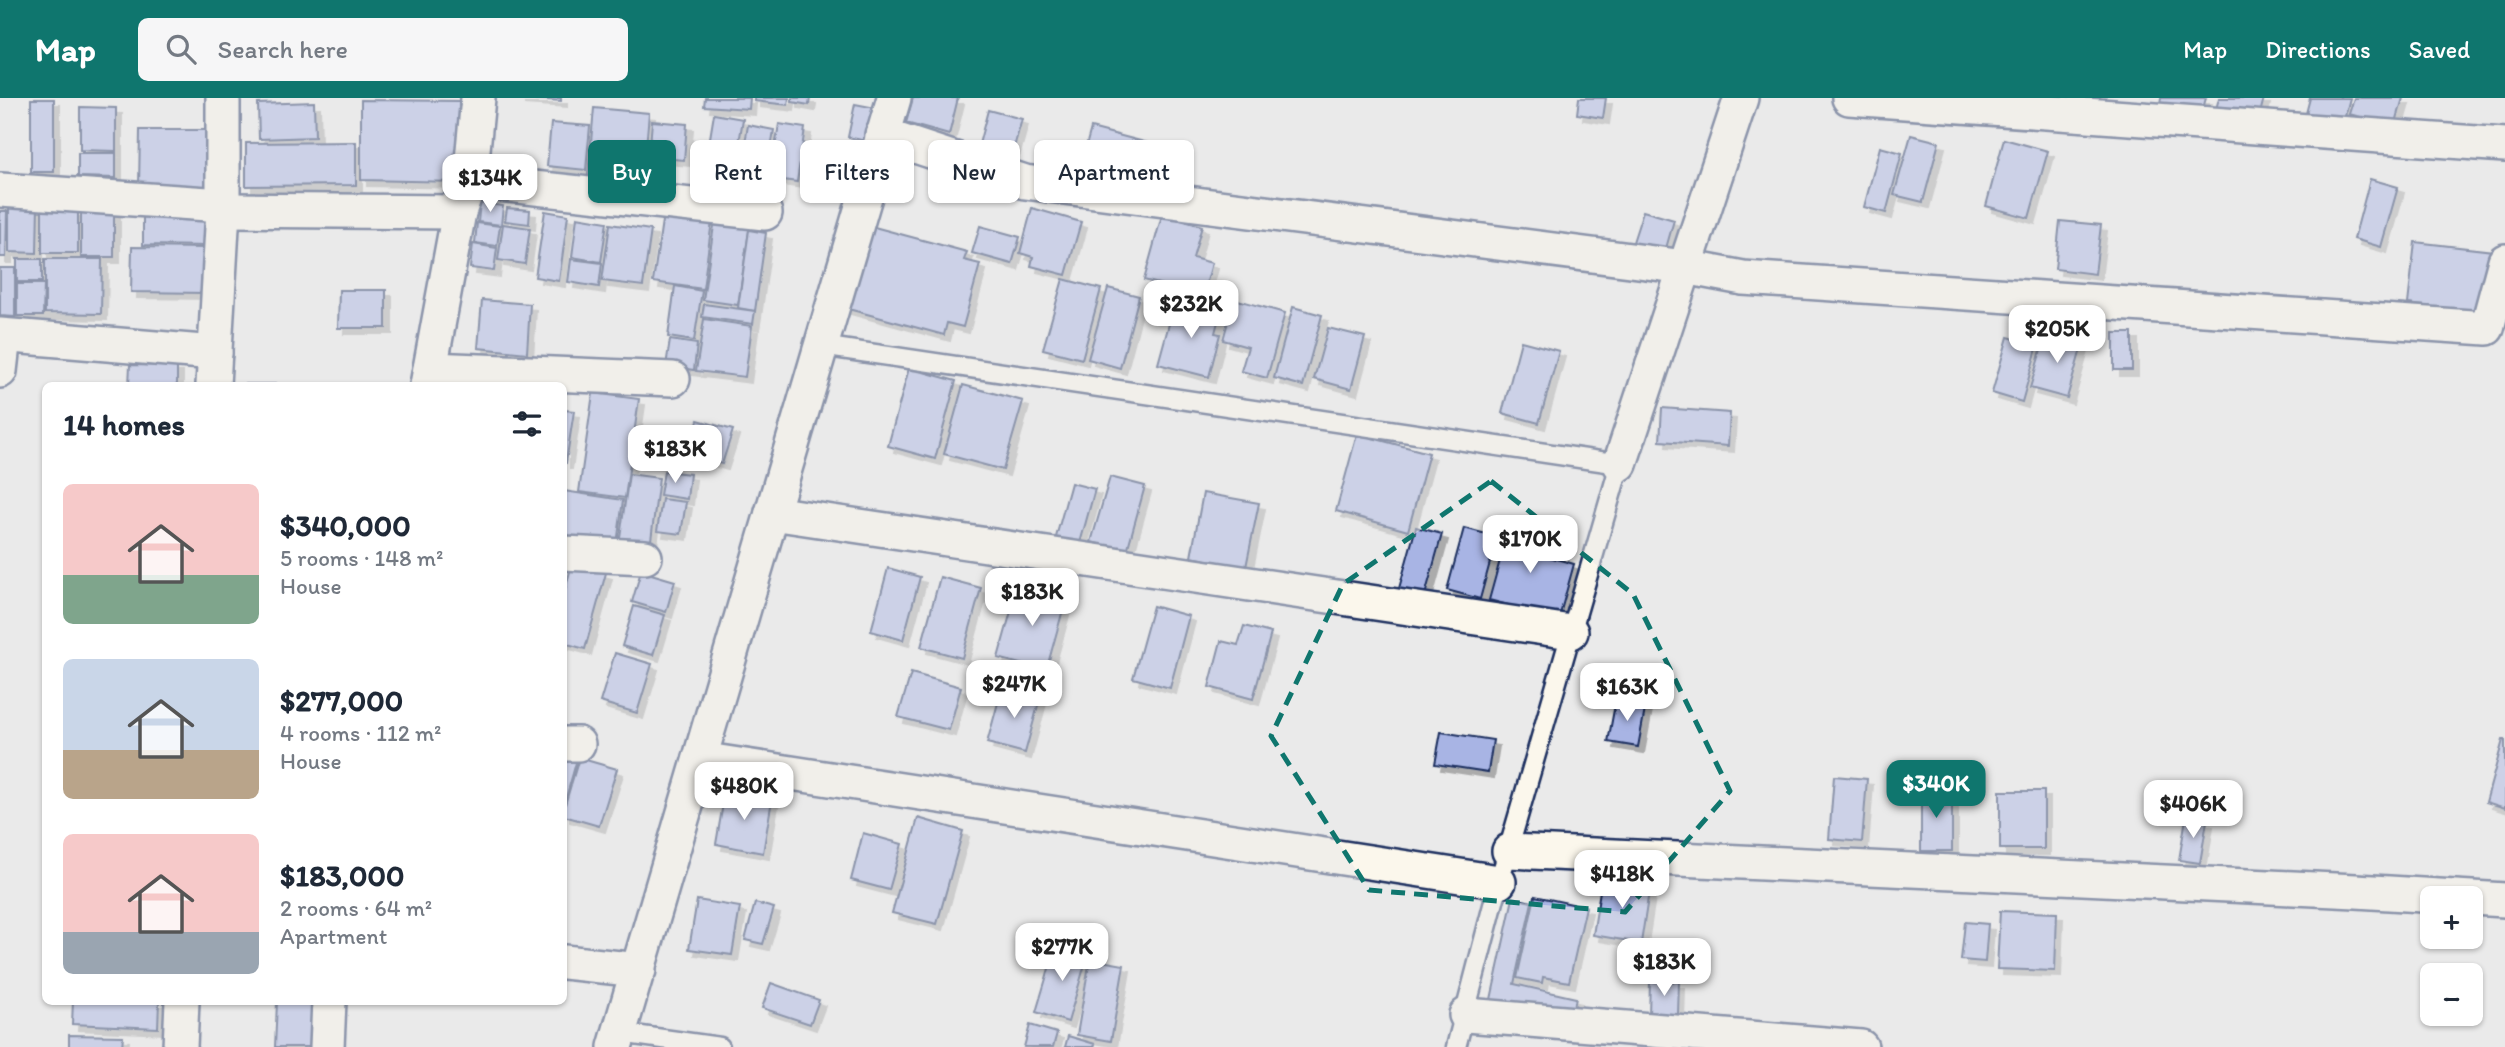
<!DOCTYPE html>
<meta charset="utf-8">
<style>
body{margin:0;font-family:Itim,sans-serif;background:#f6f6f7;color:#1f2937;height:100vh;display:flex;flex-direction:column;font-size:26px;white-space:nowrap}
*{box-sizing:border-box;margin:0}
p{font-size:23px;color:#747a83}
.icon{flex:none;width:38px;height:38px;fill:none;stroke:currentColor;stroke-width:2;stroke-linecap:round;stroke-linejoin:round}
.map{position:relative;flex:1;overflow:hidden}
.sheet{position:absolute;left:42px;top:284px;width:525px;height:623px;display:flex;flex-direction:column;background:#fff;border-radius:10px;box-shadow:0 2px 5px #0004}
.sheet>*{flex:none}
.banner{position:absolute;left:588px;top:42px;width:665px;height:63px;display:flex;gap:14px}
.fabs{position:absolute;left:2420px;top:788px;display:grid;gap:14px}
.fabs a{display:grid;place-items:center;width:63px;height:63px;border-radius:10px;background:#fff;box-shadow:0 2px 5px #0004;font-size:35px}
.price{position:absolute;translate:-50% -60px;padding:0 16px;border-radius:14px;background:#fff;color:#222;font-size:23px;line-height:46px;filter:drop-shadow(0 2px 4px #0008)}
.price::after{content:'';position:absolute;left:50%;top:42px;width:21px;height:16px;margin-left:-10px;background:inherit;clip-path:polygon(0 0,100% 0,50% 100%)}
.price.selected{background:#0f766e;color:#fff}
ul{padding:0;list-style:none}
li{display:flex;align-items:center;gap:21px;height:175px;padding:0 21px}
li span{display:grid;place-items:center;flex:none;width:196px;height:140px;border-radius:10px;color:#555}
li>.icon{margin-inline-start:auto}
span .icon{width:84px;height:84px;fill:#fffc;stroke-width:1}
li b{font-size:30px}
h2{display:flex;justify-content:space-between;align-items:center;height:84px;padding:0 21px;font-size:30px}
.tag{padding:0 24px;border-radius:10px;background:#fff;box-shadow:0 2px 5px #0004;font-size:24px;line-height:63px}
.tag.selected{background:#0f766e;color:#fff}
header{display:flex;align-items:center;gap:42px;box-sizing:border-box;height:98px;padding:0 35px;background:#0f766e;color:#fff}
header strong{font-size:33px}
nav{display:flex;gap:38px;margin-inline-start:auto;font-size:24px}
.search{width:490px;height:63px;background:#f6f6f7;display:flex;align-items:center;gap:18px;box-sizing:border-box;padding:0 24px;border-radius:10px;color:#747a83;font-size:26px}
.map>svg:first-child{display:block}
.building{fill:#a8b4e4;stroke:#1b2f5e;stroke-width:2;filter:url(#shadow)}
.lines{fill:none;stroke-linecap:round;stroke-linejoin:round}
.lane-casing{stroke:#1b2f5e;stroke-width:23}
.street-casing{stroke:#1b2f5e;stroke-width:38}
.lane{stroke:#fbf7ec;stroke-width:18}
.street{stroke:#fbf7ec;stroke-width:33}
.marked{fill:none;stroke:#0f766e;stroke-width:5;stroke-dasharray:14 9;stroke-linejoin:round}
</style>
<header>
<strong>Map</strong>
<div class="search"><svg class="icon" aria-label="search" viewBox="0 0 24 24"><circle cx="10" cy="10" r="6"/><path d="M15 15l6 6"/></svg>Search here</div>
<nav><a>Map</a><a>Directions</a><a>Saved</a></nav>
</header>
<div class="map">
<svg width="2505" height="949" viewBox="0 0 2505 949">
<defs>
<filter id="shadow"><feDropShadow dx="6" dy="6" stdDeviation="0" flood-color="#0004"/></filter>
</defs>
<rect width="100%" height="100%" fill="#eaeaea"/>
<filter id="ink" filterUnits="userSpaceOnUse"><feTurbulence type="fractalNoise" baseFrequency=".0143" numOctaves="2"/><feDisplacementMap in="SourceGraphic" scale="14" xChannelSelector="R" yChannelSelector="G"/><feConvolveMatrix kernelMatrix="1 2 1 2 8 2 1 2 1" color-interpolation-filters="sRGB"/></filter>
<g filter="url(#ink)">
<g class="building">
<path d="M518,0H561V3Z"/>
<path d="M705,0H750L749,11L704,8Z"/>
<path d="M754,0H789L788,7L754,3Z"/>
<path d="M792,0H810L809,7L792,4Z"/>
<path d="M913,0H958L949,37L906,25Z"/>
<path d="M1579,0H1606L1603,20L1577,16Z"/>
<path d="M2161,0H2206L2200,21L2159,10Z"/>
<path d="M2219,0H2264L2257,27L2215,15Z"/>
<path d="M2310,0H2350L2341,33L2304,23Z"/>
<path d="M2354,0H2403L2395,28L2349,16Z"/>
<rect x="31" y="1" width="23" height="73"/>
<path d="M361,2L459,3L458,84L361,82Z"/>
<path d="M314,4L315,39L259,41L258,6Z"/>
<path d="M855,6L886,12L879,46L848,39Z"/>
<path d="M80,9L116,10V53L80,52Z"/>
<path d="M594,10L649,15L643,83L588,78Z"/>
<path d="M988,12L1022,21L1011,60L978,50Z"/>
<path d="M714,16L743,21L733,81L704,76Z"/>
<path d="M652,23L687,26L684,62L649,59Z"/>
<path d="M551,25L590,28L586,72L547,68Z"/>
<path d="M779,26L805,30L797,84L770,80Z"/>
<path d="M748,27L774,32L766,81L740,77Z"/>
<path d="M1091,30L1152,46L1141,86L1080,70Z"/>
<path d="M140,32H208L207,90H139Z"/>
<path d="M1911,37L1939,44L1923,104L1894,97Z"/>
<path d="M2004,41L2048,53L2029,120L1986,108Z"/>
<path d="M356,44V87L246,88V45Z"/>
<path d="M1880,49L1902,55L1886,115L1864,109Z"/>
<path d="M78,55H116V80L78,79Z"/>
<path d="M743,81L769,86L765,101L740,97Z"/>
<path d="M2370,81L2398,89L2381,149L2354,141Z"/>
<path d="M9,105H38L37,155L9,154Z"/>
<path d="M480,105L503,108L501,127L478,124Z"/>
<rect x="81" y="108" width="33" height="51"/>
<path d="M507,110L530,112L529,126L505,123Z"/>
<path d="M1032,110L1081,124L1066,177L1031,168L1033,159L1020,155Z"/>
<path d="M0,113H7L6,159H0Z"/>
<rect x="42" y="113" width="36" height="42"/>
<path d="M545,113L568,117L559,183L535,179Z"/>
<path d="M1643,113L1674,122L1665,154L1633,144Z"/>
<path d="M716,114L751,119L738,207L703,202Z"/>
<path d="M143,115H210V148L143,147Z"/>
<path d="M663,116L712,123L703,191L653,184Z"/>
<path d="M1162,117L1202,128L1193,160L1212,165L1203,198L1144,182Z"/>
<path d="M577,119L607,124L601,164L572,159Z"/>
<path d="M2060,123L2101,127L2095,176L2055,171Z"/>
<path d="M477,125L500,128L497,148L475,145Z"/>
<path d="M503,126L530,130L525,166L498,162Z"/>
<path d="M610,126L651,132L643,188L602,183Z"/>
<path d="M863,126L967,154L964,162L980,166L963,229L947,225L944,237L841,209Z"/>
<path d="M980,128L1020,139L1012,166L972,155Z"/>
<path d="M749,132L766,135L755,213L738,210Z"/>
<path d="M2415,144L2493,153L2486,215L2408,206Z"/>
<path d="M473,146L497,150L494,173L470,170Z"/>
<path d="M132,149L207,150L206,195L131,194Z"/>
<rect x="17" y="161" width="25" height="23"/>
<path d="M45,161H102L101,216L45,215Z"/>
<path d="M571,161L602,165L599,189L568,184Z"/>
<path d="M0,170H15V219L0,218Z"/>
<path d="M1063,181L1101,191L1082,261L1043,251Z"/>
<path d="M17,186H44L43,218H17Z"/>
<path d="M675,188L702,193L694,243L668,239Z"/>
<path d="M1108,190L1139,198L1120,270L1088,261Z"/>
<path d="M339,192H386V230H338Z"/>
<path d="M1234,201L1285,215L1267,280L1241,273L1248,249L1223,242Z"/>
<path d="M482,202L530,206L527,255L478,250Z"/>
<path d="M1175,204L1220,216L1215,235L1220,236L1209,279L1158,266Z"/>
<path d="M704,206L755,213L753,226L702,219Z"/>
<path d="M1293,209L1322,217L1303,288L1274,280Z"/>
<path d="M704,221L752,228L745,279L696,273Z"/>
<path d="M1328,230L1365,239L1351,291L1314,281Z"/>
<path d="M2046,235L2083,244L2067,300L2030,290Z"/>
<rect x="2114" y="235" width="18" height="37"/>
<path d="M2008,239L2038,247L2022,304L1992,295Z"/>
<path d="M670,242L697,246L694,272L666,268Z"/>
<path d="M1521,243L1559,253L1539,325L1502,315Z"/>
<path d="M130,267L177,268V287H129Z"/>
<path d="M909,270L956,283L935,361L888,348Z"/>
<rect x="240" y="286" width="58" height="1"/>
<path d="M963,287L1023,303L1003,372L944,356Z"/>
<path d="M593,295L639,301L625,400L579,394Z"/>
<path d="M1662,310L1730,315L1728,348L1660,343Z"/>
<path d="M564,312L574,313L566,365H564Z"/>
<path d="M698,322L733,332L722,366L689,357Z"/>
<path d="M1357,336L1429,355L1408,433L1336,413Z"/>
<path d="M664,373L690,376L687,401L660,397Z"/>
<path d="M629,376L659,380L650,450L619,446Z"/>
<path d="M1110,379L1145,388L1127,453L1091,444Z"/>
<path d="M1071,385L1095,391L1077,456L1053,450Z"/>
<path d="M564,393L623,402L617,446L564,439Z"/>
<path d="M1203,395L1259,405L1246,469L1191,459Z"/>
<path d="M662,401L686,404L681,436L657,433Z"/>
<path d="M1510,426L1544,436L1539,456L1574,466L1559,520L1489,502Z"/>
<path d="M1416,429L1442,436L1424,501L1398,494Z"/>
<path d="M1464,430L1497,439L1480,501L1447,492Z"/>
<path d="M572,466L606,475L585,551L564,545V496Z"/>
<path d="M888,470L920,479L903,542L871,533Z"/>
<path d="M641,473L675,483L666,514L632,504Z"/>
<path d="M940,479L981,490L962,560L921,549Z"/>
<path d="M1018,488L1066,501L1046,573L998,560Z"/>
<path d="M634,508L665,517L653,557L622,548Z"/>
<path d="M1153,508L1189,518L1170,590L1133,580Z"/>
<path d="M1244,528L1271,535L1253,601L1209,589L1221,543L1238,547Z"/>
<path d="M615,555L652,566L637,615L600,604Z"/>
<path d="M911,575L961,589L949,632L898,619Z"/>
<path d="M1002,590L1040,600L1025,655L987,645Z"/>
<path d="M1616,601L1646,606L1638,649L1608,644Z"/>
<path d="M1441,634L1493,642L1488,674L1435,666Z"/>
<path d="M2503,642H2505V710L2486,704Z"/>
<path d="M564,657L577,661L564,707Z"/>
<path d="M579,660L617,671L599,728L564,718V710Z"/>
<path d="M1834,678L1867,681L1862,744L1829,741Z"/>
<rect x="1921" y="691" width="31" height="62"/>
<rect x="2000" y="693" width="44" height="58"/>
<path d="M725,694L772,702L763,755L716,746Z"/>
<path d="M918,720L963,733L937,826L892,815Z"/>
<path d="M2186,720L2207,723L2200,765L2179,762Z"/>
<path d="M863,735L902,746L889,792L851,782Z"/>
<path d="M1602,780L1650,787L1641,845L1593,837Z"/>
<path d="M1535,798L1586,809L1569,884L1543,879L1542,885L1517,880Z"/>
<path d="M1513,800L1532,804L1514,886L1576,900L1571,923L1490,906Z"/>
<path d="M697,802L740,809L732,857L689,851Z"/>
<path d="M755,805L774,810L763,846L745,842Z"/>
<path d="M2000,813L2057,815L2055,873L1997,871Z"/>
<path d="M1965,824L1988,826L1985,864L1961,862Z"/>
<path d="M1056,847L1088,856L1068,924L1036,914Z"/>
<path d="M1090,861L1124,867L1111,943L1077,937Z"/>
<path d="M1650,884H1679L1678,916H1649Z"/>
<path d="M771,885L819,902L810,926L762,910Z"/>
<path d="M73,903H159L158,930L72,926Z"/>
<path d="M277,904L326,906L323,949H275Z"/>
<path d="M1030,927L1057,935L1053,949H1024Z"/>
<path d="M69,937L123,938L122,949H69Z"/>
<path d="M1068,938L1095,946L1094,949H1065Z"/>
</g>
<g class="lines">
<g class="lane-casing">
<g id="lane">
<path d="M821,248L1620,366L1499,784L1456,949"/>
<path d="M620,935L720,949"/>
</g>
</g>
<g class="street-casing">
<g id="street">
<path d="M1849,0L2505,47"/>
<path d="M882,37L1025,84L1685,169L1743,180L2487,230L2505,163"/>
<path d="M470,83L765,115"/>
<path d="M0,92L223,107"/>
<path d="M223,112L459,114L470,83L478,0"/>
<path d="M0,237L215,255"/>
<path d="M430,271L673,281"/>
<path d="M0,273L4,238"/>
<path d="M213,287L223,112V0"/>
<path d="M427,287L459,114"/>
<path d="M1620,366L1741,0"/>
<path d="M772,415L1571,534"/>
<path d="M564,455L645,459"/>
<path d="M564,646H578"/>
<path d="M700,661L1499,784"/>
<path d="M1509,753L2356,793L2505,802"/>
<path d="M564,864L639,872"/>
<path d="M1466,917L1861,949"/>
<path d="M180,949L182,903"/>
<path d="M327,949L329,903"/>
<path d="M615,949L894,0"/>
</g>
</g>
<use href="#lane" class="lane"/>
<use href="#street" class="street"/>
</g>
</g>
<path d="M0 0H2505V949H0ZM1491,383L1633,496L1730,693L1625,814L1369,792L1271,638L1343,486Z" fill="#eaeaea" fill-opacity=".55" fill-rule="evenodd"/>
<path class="marked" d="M1491,383L1633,496L1730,693L1625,814L1369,792L1271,638L1343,486Z"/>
</svg>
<div class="fabs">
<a>+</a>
<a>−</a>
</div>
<b class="price" style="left:490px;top:116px">$134K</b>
<b class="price" style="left:1191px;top:242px">$232K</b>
<b class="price" style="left:2057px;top:267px">$205K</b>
<b class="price" style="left:675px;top:387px">$183K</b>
<b class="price" style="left:1530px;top:477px">$170K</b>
<b class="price" style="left:1032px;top:530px">$183K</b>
<b class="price" style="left:1014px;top:622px">$247K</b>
<b class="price" style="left:1627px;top:625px">$163K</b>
<b class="price selected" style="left:1936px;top:722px">$340K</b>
<b class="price" style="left:744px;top:724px">$480K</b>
<b class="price" style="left:2193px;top:742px">$406K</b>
<b class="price" style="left:1622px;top:812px">$418K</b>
<b class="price" style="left:1062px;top:885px">$277K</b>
<b class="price" style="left:1664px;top:900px">$183K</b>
<div class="banner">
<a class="tag selected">Buy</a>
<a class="tag">Rent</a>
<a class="tag">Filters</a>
<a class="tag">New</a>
<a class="tag">Apartment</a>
</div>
<section class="sheet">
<h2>14 homes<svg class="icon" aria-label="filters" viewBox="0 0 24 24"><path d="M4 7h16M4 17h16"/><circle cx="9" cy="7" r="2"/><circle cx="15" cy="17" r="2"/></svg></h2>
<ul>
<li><span style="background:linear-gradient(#f6c9c9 65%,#7fa58c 0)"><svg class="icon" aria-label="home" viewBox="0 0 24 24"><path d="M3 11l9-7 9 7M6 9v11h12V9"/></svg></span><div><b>$340,000</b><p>5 rooms · 148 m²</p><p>House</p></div></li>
<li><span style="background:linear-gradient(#c9d6e8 65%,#b9a48a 0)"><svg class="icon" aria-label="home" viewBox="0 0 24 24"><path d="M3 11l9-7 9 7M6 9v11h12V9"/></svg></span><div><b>$277,000</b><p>4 rooms · 112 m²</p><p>House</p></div></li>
<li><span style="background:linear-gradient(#f6c9c9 70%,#9aa5b1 0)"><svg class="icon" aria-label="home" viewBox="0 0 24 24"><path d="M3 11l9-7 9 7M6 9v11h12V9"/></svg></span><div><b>$183,000</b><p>2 rooms · 64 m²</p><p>Apartment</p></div></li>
</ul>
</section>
</div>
